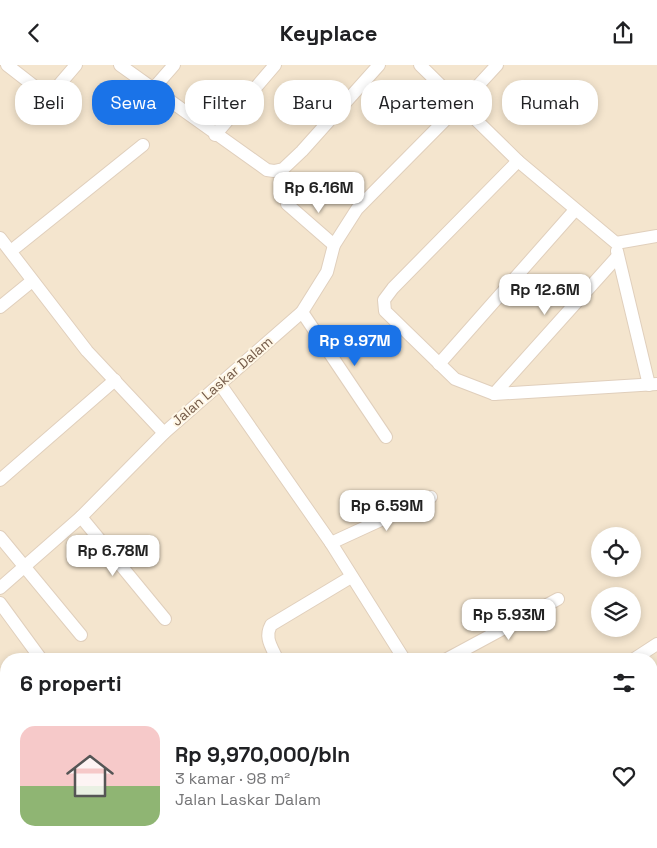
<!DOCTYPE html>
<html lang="id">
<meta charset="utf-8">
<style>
body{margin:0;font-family:"Space Grotesk",sans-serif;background:#f6f6f6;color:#202124;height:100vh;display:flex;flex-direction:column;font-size:19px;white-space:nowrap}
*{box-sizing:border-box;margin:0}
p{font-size:16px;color:#757577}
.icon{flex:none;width:28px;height:28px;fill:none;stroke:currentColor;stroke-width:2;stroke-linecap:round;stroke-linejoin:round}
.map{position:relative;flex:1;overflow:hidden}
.details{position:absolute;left:0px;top:588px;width:658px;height:196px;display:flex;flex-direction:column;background:#fff;border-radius:20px 20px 0 0;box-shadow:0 2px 8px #0003}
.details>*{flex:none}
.banner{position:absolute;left:15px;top:15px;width:628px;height:45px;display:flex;gap:10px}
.fabs{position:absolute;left:591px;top:462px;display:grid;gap:10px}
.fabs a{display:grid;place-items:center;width:50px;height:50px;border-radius:50%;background:#fff;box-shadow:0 2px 8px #0003;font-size:25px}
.price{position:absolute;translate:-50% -42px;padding:0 11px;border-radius:10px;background:#fff;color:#222;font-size:16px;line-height:32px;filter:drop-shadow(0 1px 2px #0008)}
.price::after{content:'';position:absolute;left:50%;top:30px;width:15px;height:11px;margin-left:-8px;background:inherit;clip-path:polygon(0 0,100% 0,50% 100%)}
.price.on{background:#1a73e8;color:#fff}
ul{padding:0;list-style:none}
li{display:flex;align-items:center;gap:15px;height:125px;padding:0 20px}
li span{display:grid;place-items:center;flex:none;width:140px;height:100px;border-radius:15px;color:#555}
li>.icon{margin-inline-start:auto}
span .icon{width:60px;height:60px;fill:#fffc;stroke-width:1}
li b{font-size:21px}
h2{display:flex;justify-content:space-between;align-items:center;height:60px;padding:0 20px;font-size:21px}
.pill{padding:0 18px;border-radius:20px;background:#fff;box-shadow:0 2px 8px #0003;font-size:18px;line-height:45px}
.pill.on{background:#1a73e8;color:#fff}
header{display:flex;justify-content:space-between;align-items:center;height:65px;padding:0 20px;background:#fff;font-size:22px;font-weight:700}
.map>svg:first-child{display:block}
.residential{fill:#f4e5ce;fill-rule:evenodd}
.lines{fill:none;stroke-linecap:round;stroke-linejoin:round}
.street-casing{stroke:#e0cfbc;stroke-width:14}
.street{stroke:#fff;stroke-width:12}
.labels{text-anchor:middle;stroke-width:4;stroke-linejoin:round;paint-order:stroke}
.street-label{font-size:14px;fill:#735947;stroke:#fff7e6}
</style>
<header><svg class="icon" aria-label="back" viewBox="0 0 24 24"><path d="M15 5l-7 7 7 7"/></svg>Keyplace<svg class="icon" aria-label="share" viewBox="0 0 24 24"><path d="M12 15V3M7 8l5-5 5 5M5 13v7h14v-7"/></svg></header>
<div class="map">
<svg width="657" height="783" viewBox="0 0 657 783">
<rect width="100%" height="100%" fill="#fcf3df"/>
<path class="residential" d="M0,0H657V783H0ZM600,471H632V504H600ZM600,531H632V564H600ZM6,594H651V778H6Z"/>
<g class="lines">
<g class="street-casing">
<g id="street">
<path d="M7,0L43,28L58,21L76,0"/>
<path d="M120,0L267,105L274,106L283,104L302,86L379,0"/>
<path d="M420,0L518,96L616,178L657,171"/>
<path d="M153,24L174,0"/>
<path d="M215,70L275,0"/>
<path d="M518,96L393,223L384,235L385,246L455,314L494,329L657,319"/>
<path d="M287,139L334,180"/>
<path d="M0,173L87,286L164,368"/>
<path d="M11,186L143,80"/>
<path d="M617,186L649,320"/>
<path d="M0,242L32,216"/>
<path d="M302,247L386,372"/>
<path d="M439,299L575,145"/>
<path d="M220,319L331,478L404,594"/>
<path d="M494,329L617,192"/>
<path d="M0,415L115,315"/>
<path d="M81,452L165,554"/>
<path d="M0,472L81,570"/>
<path d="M331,478L431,432"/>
<path d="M0,523L81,452L164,368L302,247L327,207L334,180L357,144L461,39L497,0"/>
<path d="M0,538L41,594"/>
<path d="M277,594C272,582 264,573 271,560L351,512"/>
<path d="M447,594L558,534"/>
<path d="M634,594L657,579"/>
<path d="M0,697L6,704"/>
<path d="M71,778L76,783"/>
<path d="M344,778L347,783"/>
<path d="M512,778L515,783"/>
</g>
</g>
<use href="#street" class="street"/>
</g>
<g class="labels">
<g class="street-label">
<text transform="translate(222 316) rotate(-41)" y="5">Jalan Laskar Dalam</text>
</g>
</g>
</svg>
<div class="fabs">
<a><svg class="icon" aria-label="locate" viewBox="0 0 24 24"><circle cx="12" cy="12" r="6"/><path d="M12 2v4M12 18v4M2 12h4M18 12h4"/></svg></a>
<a><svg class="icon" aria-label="layers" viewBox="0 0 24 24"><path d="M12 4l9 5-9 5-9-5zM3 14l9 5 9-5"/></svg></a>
</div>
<b class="price" style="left:319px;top:149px">Rp 6.16M</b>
<b class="price" style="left:545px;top:251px">Rp 12.6M</b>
<b class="price on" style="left:355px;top:302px">Rp 9.97M</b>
<b class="price" style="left:387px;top:467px">Rp 6.59M</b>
<b class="price" style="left:113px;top:512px">Rp 6.78M</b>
<b class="price" style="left:509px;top:576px">Rp 5.93M</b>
<div class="banner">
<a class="pill">Beli</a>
<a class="pill on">Sewa</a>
<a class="pill">Filter</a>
<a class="pill">Baru</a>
<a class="pill">Apartemen</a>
<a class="pill">Rumah</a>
</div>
<section class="details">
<h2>6 properti<svg class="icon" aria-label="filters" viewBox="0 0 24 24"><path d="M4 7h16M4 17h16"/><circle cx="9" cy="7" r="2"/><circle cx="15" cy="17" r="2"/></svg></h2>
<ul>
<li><span style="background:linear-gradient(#f6c9c9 60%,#8fb573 0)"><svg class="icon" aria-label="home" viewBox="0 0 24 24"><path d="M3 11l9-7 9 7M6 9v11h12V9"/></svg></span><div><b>Rp 9,970,000/bln</b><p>3 kamar · 98 m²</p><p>Jalan Laskar Dalam</p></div><svg class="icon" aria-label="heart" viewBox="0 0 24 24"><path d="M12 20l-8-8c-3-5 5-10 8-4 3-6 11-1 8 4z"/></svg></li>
</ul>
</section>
</div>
